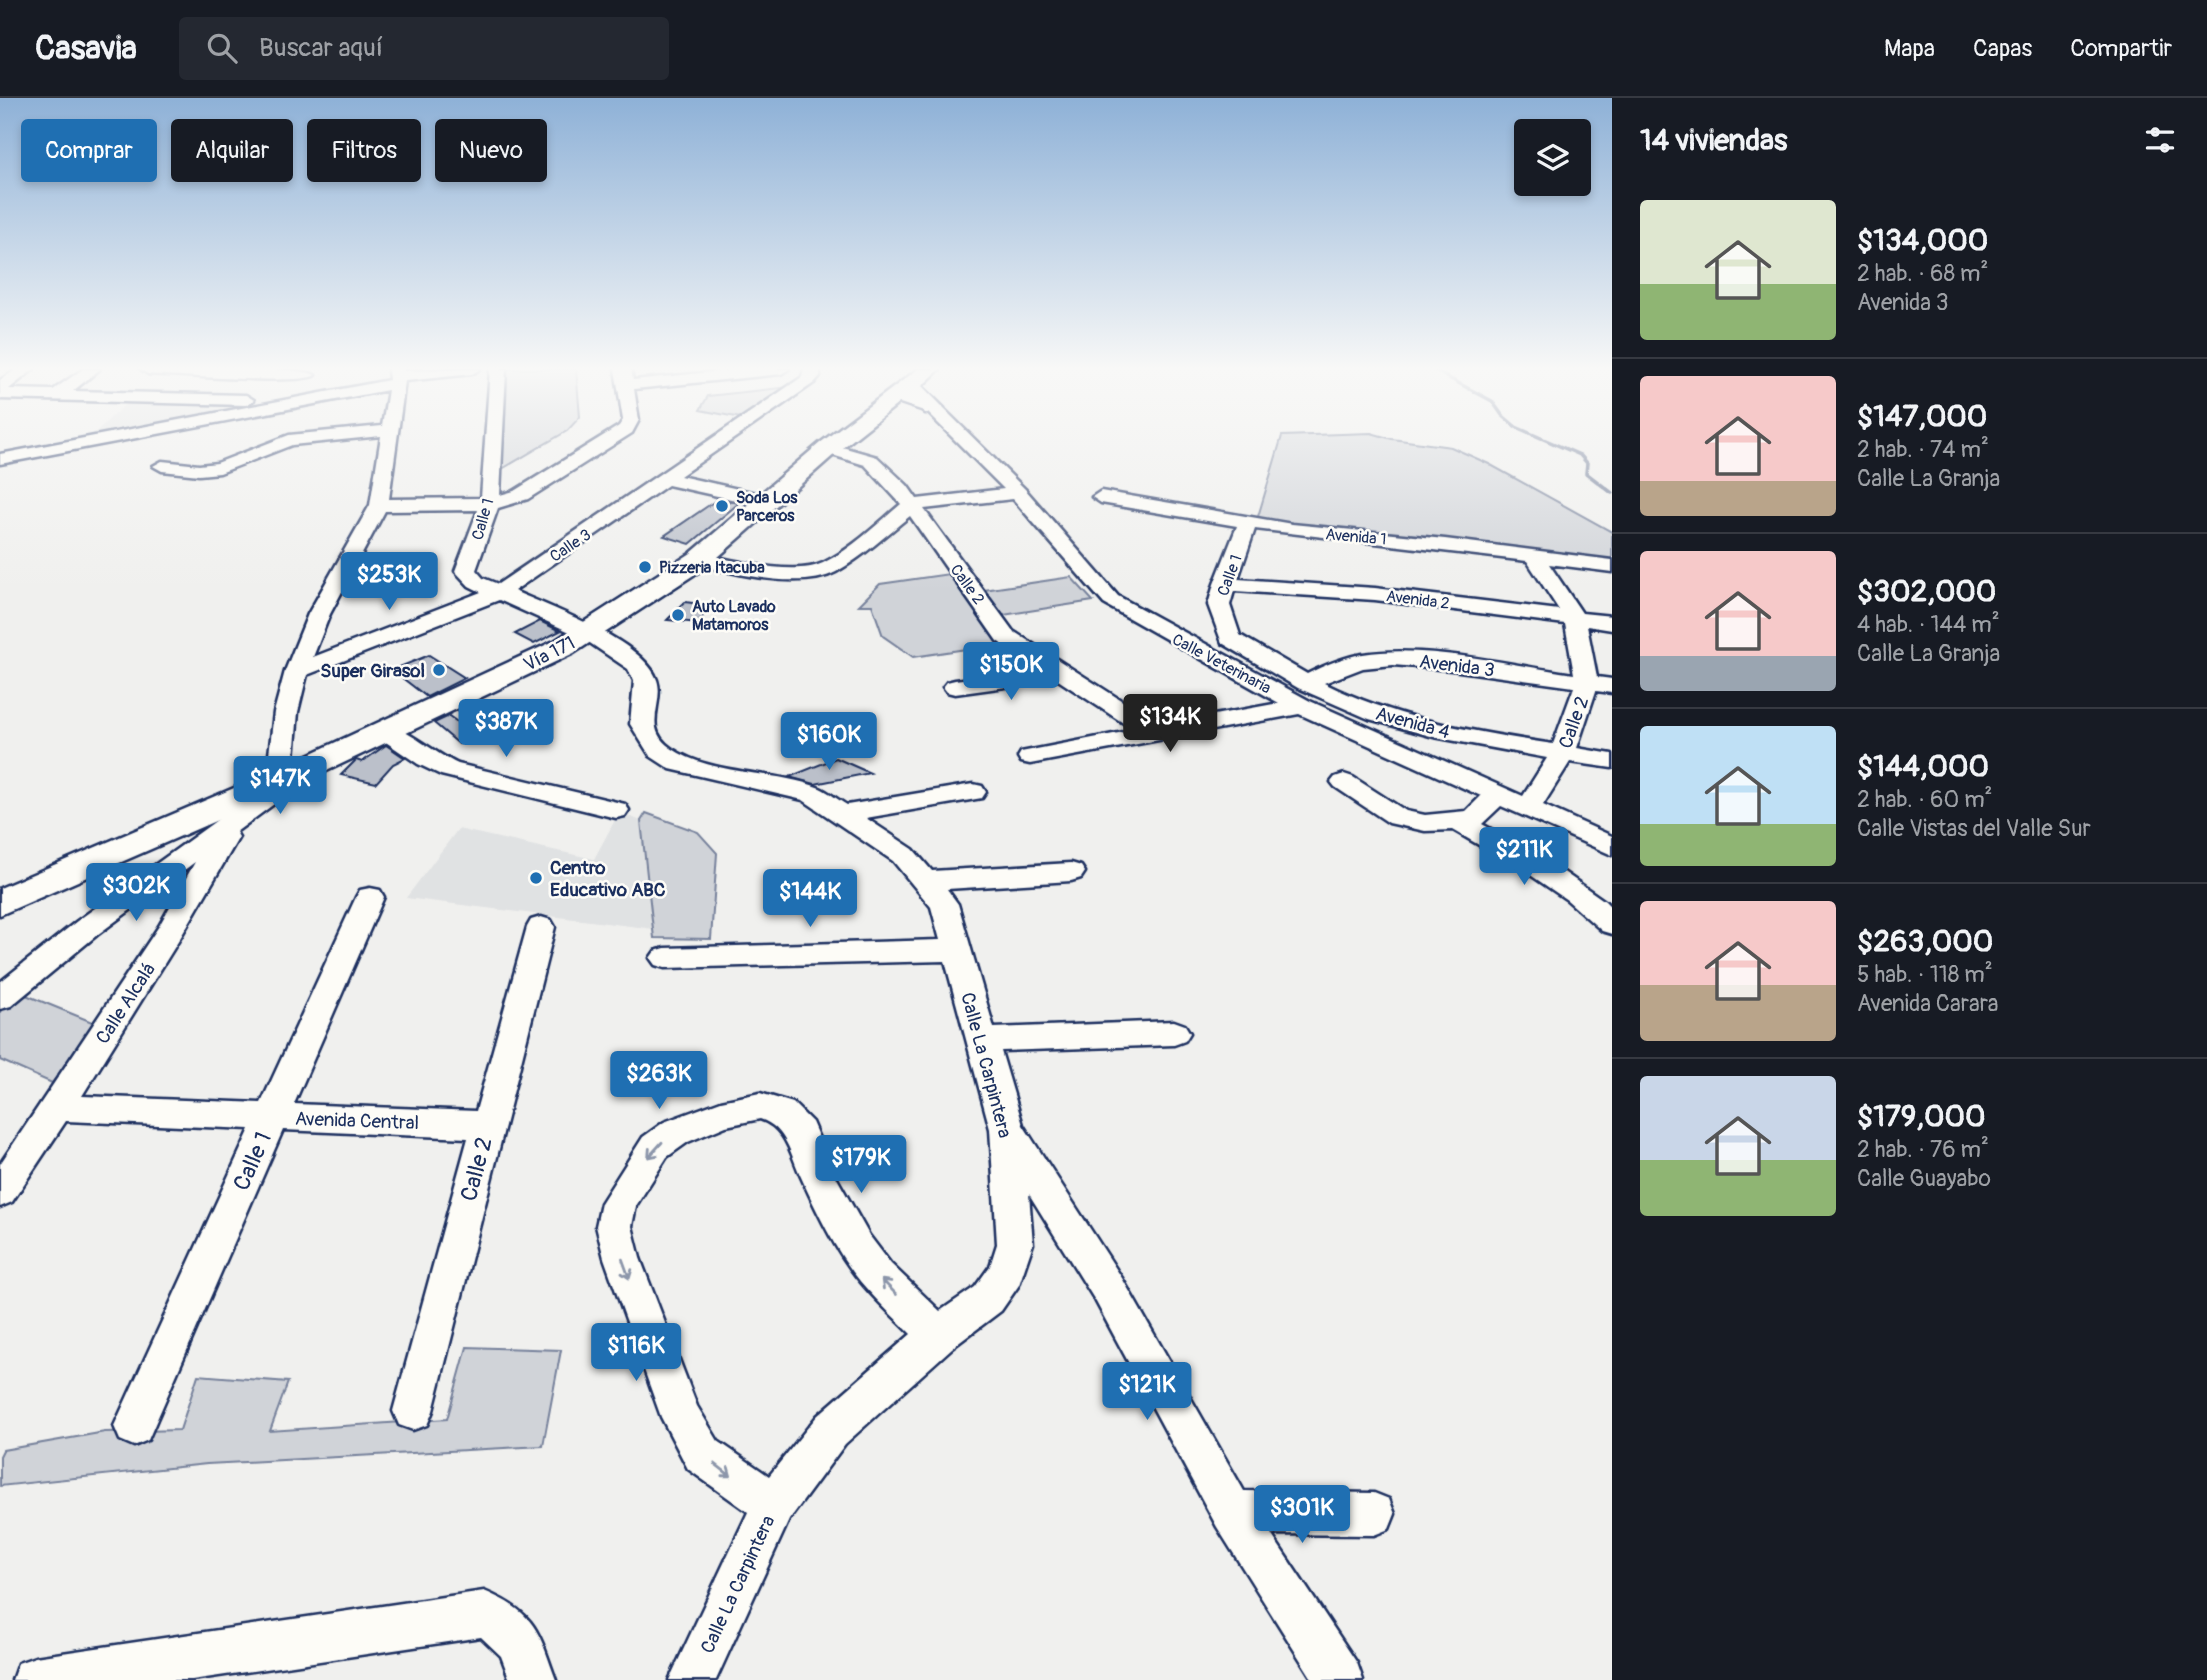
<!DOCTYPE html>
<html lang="es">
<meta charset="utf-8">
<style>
body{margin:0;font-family:Pangolin,sans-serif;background:#242831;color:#f1f3f6;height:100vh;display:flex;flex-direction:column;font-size:26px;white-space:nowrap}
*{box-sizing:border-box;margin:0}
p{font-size:23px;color:#9ea1a6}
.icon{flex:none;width:38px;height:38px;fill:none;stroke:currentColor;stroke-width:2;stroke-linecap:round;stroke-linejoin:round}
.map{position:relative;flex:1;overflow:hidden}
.panel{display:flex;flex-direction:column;background:#171b24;width:595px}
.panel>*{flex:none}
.hud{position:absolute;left:21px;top:21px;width:665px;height:63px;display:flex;gap:14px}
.tools{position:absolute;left:1514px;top:21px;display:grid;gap:14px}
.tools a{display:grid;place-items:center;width:77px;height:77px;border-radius:7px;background:#171b24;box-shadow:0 4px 10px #0003;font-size:35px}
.price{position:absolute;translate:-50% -60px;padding:0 16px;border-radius:7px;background:#1f6fb2;color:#fff;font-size:23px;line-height:46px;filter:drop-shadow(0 2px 4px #0008)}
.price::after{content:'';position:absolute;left:50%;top:42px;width:21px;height:16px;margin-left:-10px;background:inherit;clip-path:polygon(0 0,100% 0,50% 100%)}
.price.on{background:#222;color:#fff}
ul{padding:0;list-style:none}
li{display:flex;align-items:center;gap:21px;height:175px;padding:0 28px}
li+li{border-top:2px solid #363941}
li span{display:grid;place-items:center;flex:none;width:196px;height:140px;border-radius:7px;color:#555}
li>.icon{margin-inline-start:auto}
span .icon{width:84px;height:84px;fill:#fffc;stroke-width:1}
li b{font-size:30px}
h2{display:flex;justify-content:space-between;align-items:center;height:84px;padding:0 28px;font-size:30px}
.pill{padding:0 24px;border-radius:7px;background:#171b24;box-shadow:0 4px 10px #0003;font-size:24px;line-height:63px}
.pill.on{background:#1f6fb2;color:#fff}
header{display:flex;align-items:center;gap:42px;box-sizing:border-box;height:98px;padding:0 35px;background:#171b24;border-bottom:2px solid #363941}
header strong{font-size:33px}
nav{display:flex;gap:38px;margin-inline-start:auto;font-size:24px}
.search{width:490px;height:63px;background:#242831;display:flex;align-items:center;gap:18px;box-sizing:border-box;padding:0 24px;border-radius:7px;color:#9ea1a6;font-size:26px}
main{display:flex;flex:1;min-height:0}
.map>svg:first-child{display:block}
.built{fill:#e0e2e3}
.green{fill:#d0d3d8;stroke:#76819b;stroke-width:2}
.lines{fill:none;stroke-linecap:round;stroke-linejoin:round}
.stream{stroke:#6f7b97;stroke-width:3.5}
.building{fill:#bbc0ca;stroke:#1b2f5e;stroke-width:2}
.minor-casing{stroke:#1b2f5e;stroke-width:5}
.major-casing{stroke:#1b2f5e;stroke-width:5}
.minor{fill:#fdfcf7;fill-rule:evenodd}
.major{fill:#fdfcf7;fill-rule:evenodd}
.oneway{stroke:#8c96aa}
.poi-dot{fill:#1f6fb2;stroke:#fdfcf7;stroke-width:2.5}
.labels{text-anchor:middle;stroke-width:5;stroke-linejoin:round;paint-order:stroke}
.far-poi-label{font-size:16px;font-weight:bold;fill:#1b2f5e;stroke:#fdfcf7;text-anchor:start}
.far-street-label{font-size:16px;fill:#1b2f5e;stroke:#fdfcf7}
.street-label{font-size:19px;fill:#1b2f5e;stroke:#fdfcf7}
.poi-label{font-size:19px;font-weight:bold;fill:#1b2f5e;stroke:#fdfcf7;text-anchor:end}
.near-street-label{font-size:23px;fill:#1b2f5e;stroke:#fdfcf7}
</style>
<header>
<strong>Casavia</strong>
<div class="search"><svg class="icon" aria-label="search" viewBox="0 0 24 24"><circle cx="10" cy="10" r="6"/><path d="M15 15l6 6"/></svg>Buscar aquí</div>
<nav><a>Mapa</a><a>Capas</a><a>Compartir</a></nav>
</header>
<main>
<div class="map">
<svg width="1612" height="1582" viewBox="0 0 1612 1582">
<rect width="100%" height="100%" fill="#f0f0ee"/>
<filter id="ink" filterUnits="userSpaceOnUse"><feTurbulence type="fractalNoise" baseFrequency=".0143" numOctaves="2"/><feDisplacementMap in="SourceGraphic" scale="14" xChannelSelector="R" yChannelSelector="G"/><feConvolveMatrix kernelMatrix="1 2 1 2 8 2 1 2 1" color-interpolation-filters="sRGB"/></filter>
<g filter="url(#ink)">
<g class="built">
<path d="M129,303L276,304L89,340Z"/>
<path d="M631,719L641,723L647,730L654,831L406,800L458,731L594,761L615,722Z"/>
</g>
<g class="green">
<path d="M505,271H576L580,319L567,333L497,374Z"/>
<path d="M790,289L746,321L700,312L708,298Z"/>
<path d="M1371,335L1392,341L1451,349L1489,366L1612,434V463L1295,428L1257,422L1282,338Z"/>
<path d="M949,476L988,529L1006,545L913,559L883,538L872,507H859L880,486Z"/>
<path d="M1071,479L1093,503L997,518L977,493Z"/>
<path d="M646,715L698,734L717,755L711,841L654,840L641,723Z"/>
<path d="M21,895L97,926L52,985L0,962V911Z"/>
<path d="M467,1249L561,1252L543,1348L207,1366L0,1388V1358L3,1352L105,1334L180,1332L198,1277L288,1284L270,1333L447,1321Z"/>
</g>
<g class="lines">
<path class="stream" d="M1432,271L1492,303L1502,317L1516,329L1580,357L1587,365L1586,375L1612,395"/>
</g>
<g class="building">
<path d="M718,401L739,405L690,446L664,438Z"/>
<path d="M685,504L709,507L699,525L667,522Z"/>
<path d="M540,523L560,533L534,546L515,536Z"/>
<path d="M429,557L465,580L427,599L392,572Z"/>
<path d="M449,618L477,638L459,646L434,625Z"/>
<path d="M386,647L405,660L393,666L376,685L341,677L356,662L362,664Z"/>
<path d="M836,660L870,675L815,686L789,679Z"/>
</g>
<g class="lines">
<g class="minor-casing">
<g id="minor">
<path d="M17,271H34L9,291L53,292L83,271H100L73,293L246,297L254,302L246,307L0,301V282Z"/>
<path d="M140,271C163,269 305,268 315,277C305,287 172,277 148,276Z"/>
<path d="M388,271H404V273L480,271L472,276L405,283L389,401L481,400L490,271H506L500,397L514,393L619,328L623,322L615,271H631L633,282L740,271H789L781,276L634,291L639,322L632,335L528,401L498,410L476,472L483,480L498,486L802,279L804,271H820V278L814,285L680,378L774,399L776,403L774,407L767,409L668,387L514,493C550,509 644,543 657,582C665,606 641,629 671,650C712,678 774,672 820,690C829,694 838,702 847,707L973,686L982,688L986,694L982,700L866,720L913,751L932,773L1071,765L1081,768L1085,774L1081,780L1071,783L947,791L958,806L994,930L1174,923L1185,927L1190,935L1185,943L1174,947L1001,953L1023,1027L1122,1180L1244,1393L1374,1395L1389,1401L1395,1416L1389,1431L1374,1437L1271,1436L1357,1565L1363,1582H1313L1217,1429L1096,1204L1029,1096L1033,1146L1019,1187L1001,1213L952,1250L845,1346L789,1422L716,1582H669L748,1414L688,1371L661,1319L604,1160L596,1128L601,1105L643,1039L664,1024L721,1003L760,995L793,1005L812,1024L834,1075L869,1137L891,1166L940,1213L975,1189L990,1168L997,1146L990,1031L945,863L665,870L655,867L650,860L655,853L665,850L940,842L931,809L893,763L803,702L670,671L650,658L630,626L634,583L628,571L581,539L499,502L307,577L298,614L292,683L274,706L236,734L239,739L179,842L82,998L261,1005L356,799L360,792L370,790L380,792L384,799L294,1006L476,1013L527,829L531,822L541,819L551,822L555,829L433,1313L427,1327L413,1332L399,1327L393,1313L468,1040L283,1032L148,1342L134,1348L120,1342L114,1328L250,1031L66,1023L12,1104L0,1109V1066L159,828L195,764L97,837L11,908L0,911V884L77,823L256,694L266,682L274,614L285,573L308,516L370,407L381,338L292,347L220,375L199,377L162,373L153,368L162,363L199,367L217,365L289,337L382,328L388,292L0,366V356L389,282ZM478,412L455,473L469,488L481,494L313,559L330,516L385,413ZM760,1021C786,1029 791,1057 801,1079C818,1117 839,1160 866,1190C880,1206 896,1221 911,1236L817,1318L769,1378L718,1343L697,1308L640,1160L632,1128L636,1108L667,1059L688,1044L726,1028Z"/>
<path d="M894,293L939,306L1025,391L1118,498L1310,603L1523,698L1547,660L1434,639L1369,621L1298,590L1222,545L1208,507L1214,486L1237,428L1101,405L1092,399L1101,393L1292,426L1445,441L1612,462V474L1549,466L1582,515L1612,518V532L1587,528L1597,579L1612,581V595L1596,593L1577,650L1612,656V670L1570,664L1543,707L1612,738V757L1501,708L1482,726L1548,763L1605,803L1612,810V836L1602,833L1567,802L1529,776L1453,732L1425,733L1389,725L1335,689L1331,684L1335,679L1344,676L1353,679L1406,713L1425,717L1466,713L1481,698L1299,616L1030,666L1021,664L1018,659L1021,654L1134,632L1058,582L955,596L947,594L943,589L947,584L955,582L1040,571L997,543L910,418C886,437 863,459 836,474C801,493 731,475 693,465L690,461L693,457L700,455C732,462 793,479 823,465C852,451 877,426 901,406L865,367L822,354L819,350L822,346L828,345L877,359L907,387L917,401L1004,391L927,314L888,301L886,298ZM1013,401L1104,506L1279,605L1160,627L1013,533L924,411ZM1255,431L1527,463L1559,512L1375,490L1238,481ZM1234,493L1375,502L1565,526L1574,576C1510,567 1426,546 1363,556C1343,559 1325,567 1307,576L1240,537L1230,507ZM1393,567L1452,572L1574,589L1553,646C1475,634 1396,621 1324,585L1363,570Z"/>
<path d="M386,626C407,631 436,656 458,666L625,706L629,712L625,718L616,720L441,677L418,666L377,638L374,633L377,628Z"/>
<path d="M484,1493C536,1515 538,1532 556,1582H510L501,1558L481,1539L192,1582H12L18,1565L35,1559Z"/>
</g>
</g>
<g class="major-casing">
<path id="major" d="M918,271H940L922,288L944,310L941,315H925L908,298L836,355L709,467L574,555L291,690L0,817V790L267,676L554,543L691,455L820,345Z"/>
</g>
<use href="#minor" class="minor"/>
<use href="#major" class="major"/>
</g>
<defs><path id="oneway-shaft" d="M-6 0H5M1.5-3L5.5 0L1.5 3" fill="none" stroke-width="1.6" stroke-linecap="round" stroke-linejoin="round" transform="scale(1.75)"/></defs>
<g class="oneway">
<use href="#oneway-shaft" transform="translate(655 1052) rotate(132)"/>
<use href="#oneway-shaft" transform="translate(626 1171) rotate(70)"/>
<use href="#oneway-shaft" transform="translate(889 1189) rotate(-135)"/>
<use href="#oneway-shaft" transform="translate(723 1372) rotate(38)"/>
</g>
</g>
<linearGradient id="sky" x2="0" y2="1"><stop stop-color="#8eb1d7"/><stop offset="0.55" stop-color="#f8f8f7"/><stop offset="1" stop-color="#f8f8f7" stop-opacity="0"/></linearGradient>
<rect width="1612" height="492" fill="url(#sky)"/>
<g class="poi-dot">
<circle cx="722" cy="408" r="7"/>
<circle cx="645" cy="469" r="7"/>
<circle cx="678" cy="517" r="7"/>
<circle cx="439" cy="572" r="7"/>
<circle cx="536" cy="780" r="7"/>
</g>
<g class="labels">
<g class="far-poi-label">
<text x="736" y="405">Soda Los<tspan x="736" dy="18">Parceros</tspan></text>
<text x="659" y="475">Pizzeria Itacuba</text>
<text x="692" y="514">Auto Lavado<tspan x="692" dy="18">Matamoros</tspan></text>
</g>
<g class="far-street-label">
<text transform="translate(482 421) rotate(-74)" y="6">Calle 1</text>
<text transform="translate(1356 438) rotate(5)" y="6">Avenida 1</text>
<text transform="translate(570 447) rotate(-34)" y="6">Calle 3</text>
<text transform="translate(1229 477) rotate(-70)" y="6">Calle 1</text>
<text transform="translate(968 486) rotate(54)" y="6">Calle 2</text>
<text transform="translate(1418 501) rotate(7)" y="6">Avenida 2</text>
<text transform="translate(1222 565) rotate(28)" y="6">Calle Veterinaria</text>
</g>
<g class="street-label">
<text transform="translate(549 555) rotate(-27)" y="7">Vía 171</text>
<text transform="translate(1457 567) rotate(7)" y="7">Avenida 3</text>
<text transform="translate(1413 624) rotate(15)" y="7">Avenida 4</text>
<text transform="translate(1573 624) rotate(-70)" y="7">Calle 2</text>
<text transform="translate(125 905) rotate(-57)" y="7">Calle Alcalá</text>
<text transform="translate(987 967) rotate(75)" y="7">Calle La Carpintera</text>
<text transform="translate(357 1022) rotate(2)" y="7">Avenida Central</text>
<text transform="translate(737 1486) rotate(-65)" y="7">Calle La Carpintera</text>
</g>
<g class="poi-label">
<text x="425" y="579">Super Girasol</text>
<text x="550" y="776" text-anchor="start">Centro<tspan x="550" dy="22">Educativo ABC</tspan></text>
</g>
<g class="near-street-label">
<text transform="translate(252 1063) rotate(-66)" y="8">Calle 1</text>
<text transform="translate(476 1071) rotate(-75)" y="8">Calle 2</text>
</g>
</g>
</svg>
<div class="tools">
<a><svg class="icon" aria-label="layers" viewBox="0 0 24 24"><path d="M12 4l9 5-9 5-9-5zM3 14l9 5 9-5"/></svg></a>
</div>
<b class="price" style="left:389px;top:514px">$253K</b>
<b class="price" style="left:1011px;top:604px">$150K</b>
<b class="price on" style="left:1170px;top:656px">$134K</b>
<b class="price" style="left:506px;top:661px">$387K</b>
<b class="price" style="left:829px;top:674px">$160K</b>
<b class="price" style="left:280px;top:718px">$147K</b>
<b class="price" style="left:1524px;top:789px">$211K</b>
<b class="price" style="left:136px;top:825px">$302K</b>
<b class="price" style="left:810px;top:831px">$144K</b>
<b class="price" style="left:659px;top:1013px">$263K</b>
<b class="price" style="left:861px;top:1097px">$179K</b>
<b class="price" style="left:636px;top:1285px">$116K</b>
<b class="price" style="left:1147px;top:1324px">$121K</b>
<b class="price" style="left:1302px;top:1447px">$301K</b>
<div class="hud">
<a class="pill on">Comprar</a>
<a class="pill">Alquilar</a>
<a class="pill">Filtros</a>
<a class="pill">Nuevo</a>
</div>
</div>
<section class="panel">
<h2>14 viviendas<svg class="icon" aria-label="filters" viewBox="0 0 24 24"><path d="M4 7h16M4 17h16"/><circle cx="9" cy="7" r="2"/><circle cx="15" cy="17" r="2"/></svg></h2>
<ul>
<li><span style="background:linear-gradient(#dfe7d0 60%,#8fb573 0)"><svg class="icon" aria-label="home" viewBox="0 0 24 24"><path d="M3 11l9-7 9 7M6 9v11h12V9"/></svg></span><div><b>$134,000</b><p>2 hab. · 68 m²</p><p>Avenida 3</p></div></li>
<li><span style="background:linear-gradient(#f6c9c9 75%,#b9a48a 0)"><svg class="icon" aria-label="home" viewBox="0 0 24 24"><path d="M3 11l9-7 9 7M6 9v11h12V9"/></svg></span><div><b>$147,000</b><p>2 hab. · 74 m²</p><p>Calle La Granja</p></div></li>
<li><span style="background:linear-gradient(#f6c9c9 75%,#9aa5b1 0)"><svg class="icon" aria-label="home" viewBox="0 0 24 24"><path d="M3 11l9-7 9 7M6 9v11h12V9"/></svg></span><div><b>$302,000</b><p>4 hab. · 144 m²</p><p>Calle La Granja</p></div></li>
<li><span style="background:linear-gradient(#bfe0f5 70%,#8fb573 0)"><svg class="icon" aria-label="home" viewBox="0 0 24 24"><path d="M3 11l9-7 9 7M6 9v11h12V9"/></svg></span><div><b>$144,000</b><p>2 hab. · 60 m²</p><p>Calle Vistas del Valle Sur</p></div></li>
<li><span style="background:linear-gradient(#f6c9c9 60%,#b9a48a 0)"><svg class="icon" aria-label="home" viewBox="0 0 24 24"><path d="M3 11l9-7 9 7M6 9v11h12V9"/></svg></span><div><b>$263,000</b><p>5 hab. · 118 m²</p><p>Avenida Carara</p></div></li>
<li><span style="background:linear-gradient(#c9d6e8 60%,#8fb573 0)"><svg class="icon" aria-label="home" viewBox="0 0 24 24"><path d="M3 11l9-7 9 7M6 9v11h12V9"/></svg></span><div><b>$179,000</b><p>2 hab. · 76 m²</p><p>Calle Guayabo</p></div></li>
</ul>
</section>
</main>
